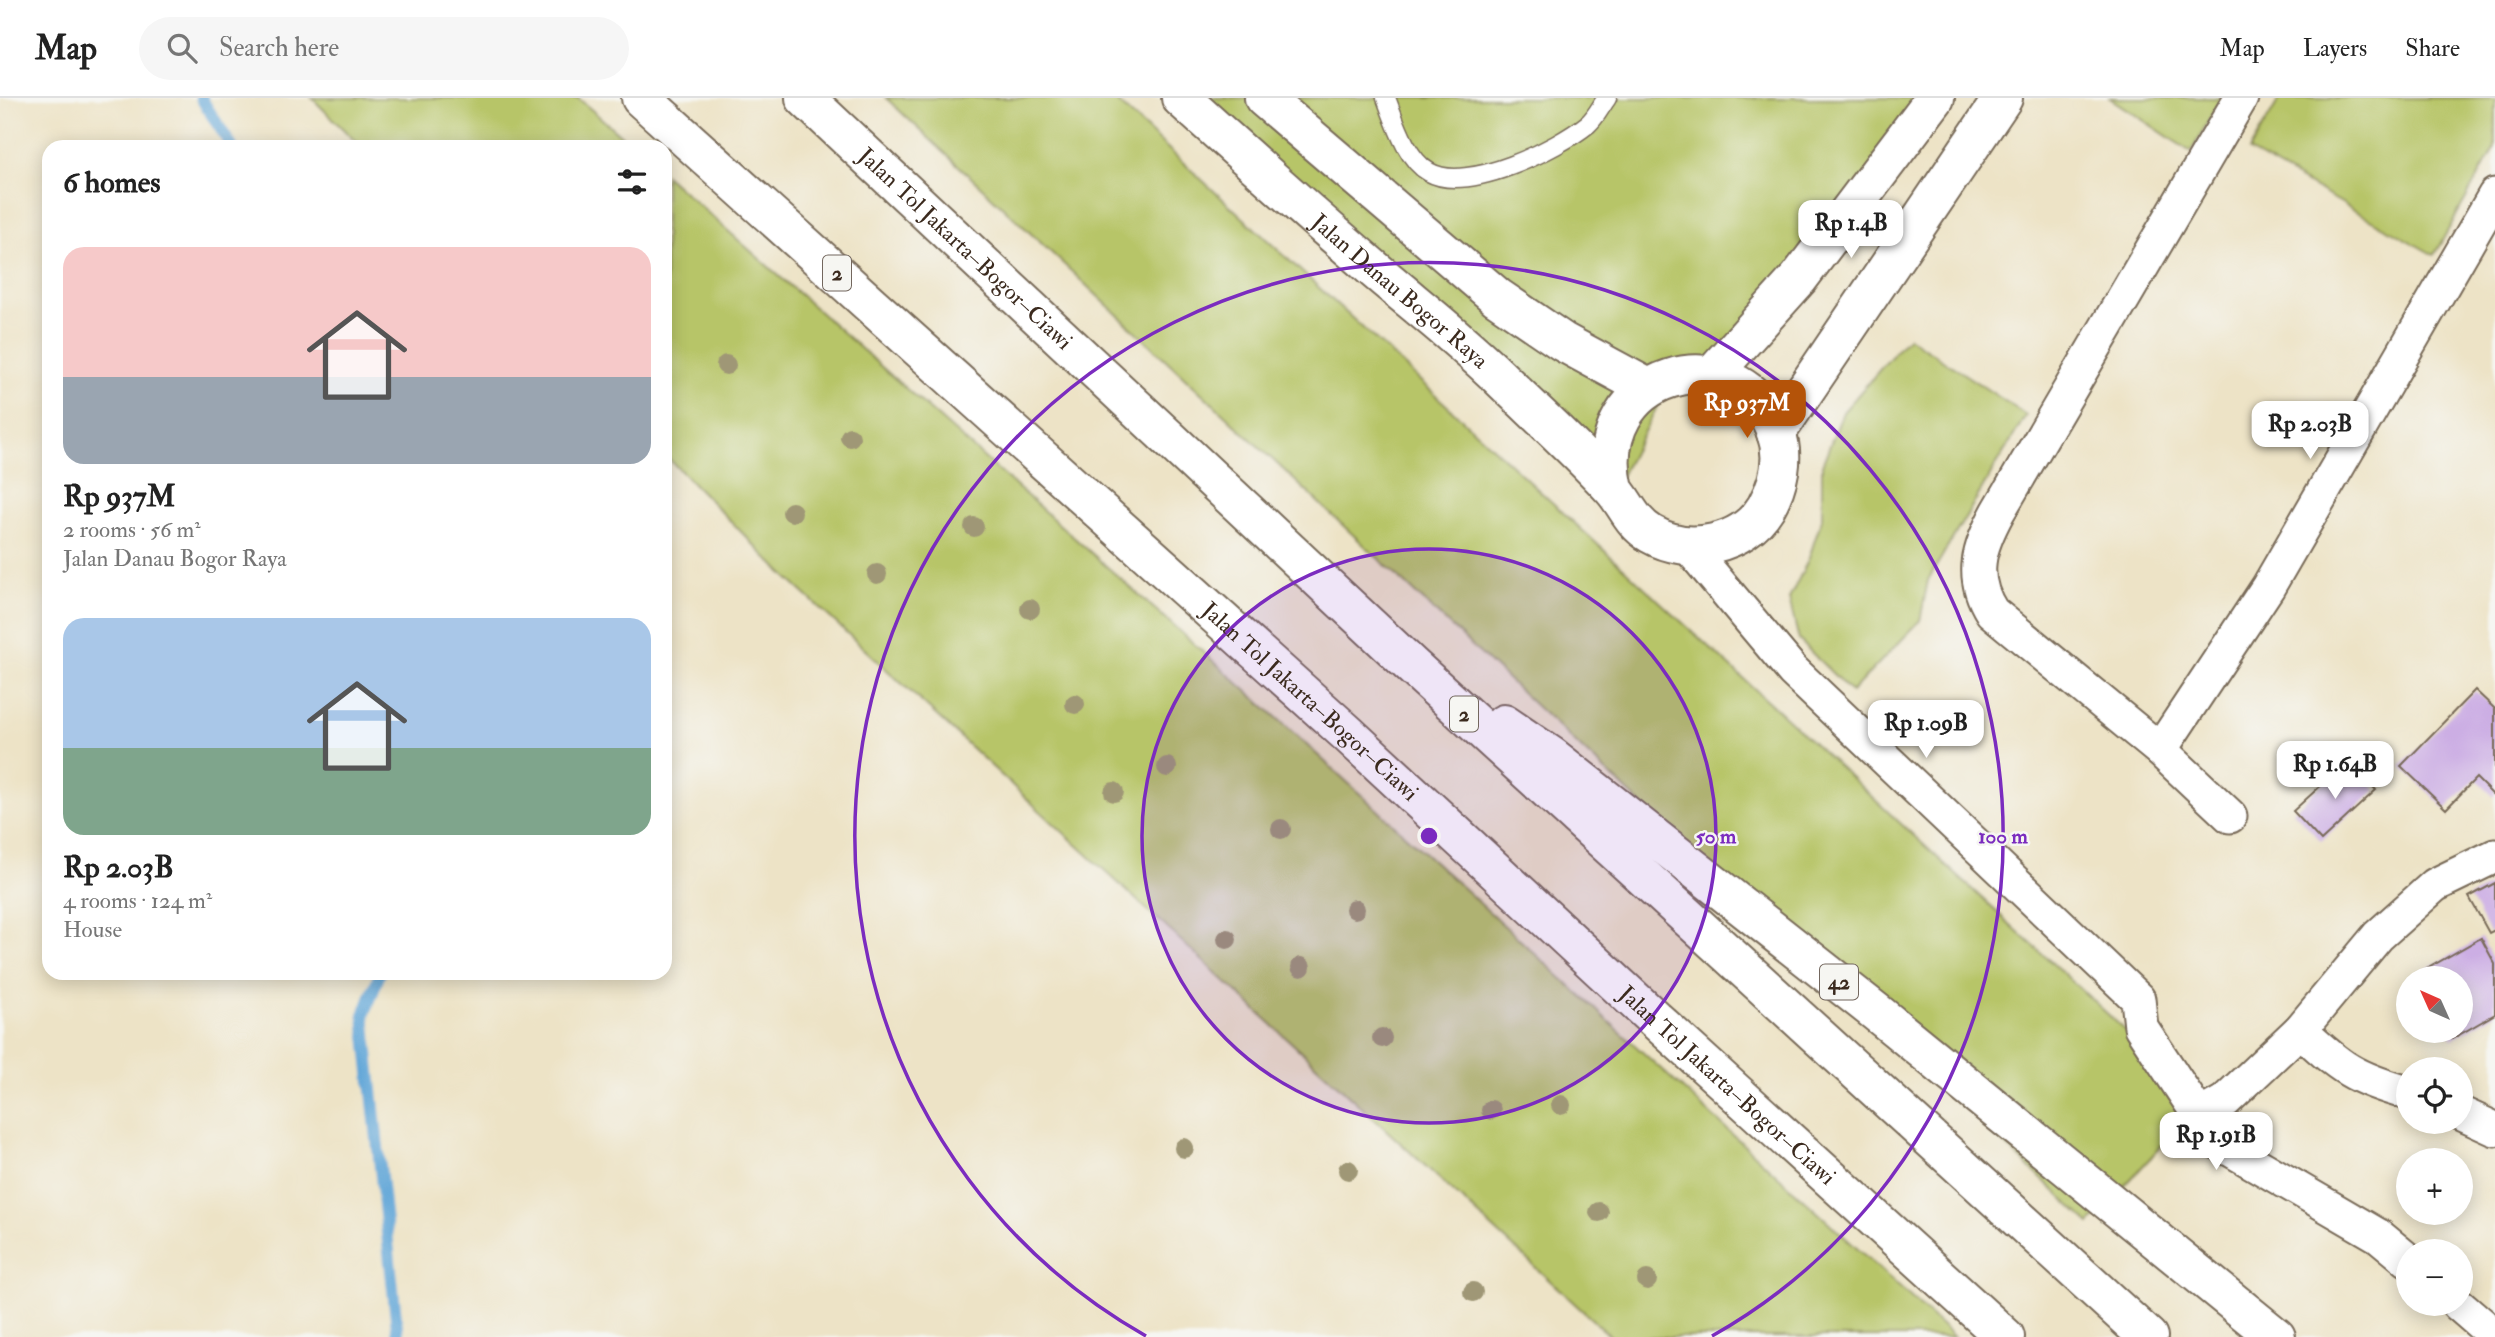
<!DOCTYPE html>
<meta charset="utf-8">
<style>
body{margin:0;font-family:"IM FELL Double Pica",serif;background:#f6f6f6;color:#222;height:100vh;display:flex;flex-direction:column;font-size:26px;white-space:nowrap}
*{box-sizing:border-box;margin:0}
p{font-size:23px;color:#767676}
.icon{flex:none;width:38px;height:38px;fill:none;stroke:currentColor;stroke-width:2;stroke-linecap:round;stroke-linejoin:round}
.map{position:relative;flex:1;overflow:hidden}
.details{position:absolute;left:42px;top:42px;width:630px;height:840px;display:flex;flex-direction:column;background:#fff;border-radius:21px;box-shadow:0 4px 18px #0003}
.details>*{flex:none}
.needle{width:46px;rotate:315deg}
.controls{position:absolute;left:2396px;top:868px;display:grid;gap:14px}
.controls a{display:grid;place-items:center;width:77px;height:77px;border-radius:50%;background:#fff;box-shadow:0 4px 18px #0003;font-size:35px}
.price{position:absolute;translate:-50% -60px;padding:0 16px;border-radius:14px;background:#fff;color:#222;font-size:23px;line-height:46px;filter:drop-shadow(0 2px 4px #0008)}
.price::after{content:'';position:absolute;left:50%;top:42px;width:21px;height:16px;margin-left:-10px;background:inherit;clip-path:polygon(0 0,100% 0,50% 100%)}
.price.active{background:#b45309;color:#fff}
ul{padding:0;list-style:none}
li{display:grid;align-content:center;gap:14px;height:371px;padding:0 21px}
li span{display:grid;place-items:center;height:217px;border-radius:21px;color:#555}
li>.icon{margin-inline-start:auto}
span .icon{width:126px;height:126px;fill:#fffc;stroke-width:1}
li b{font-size:30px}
h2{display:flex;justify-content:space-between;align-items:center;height:84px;padding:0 21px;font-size:30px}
header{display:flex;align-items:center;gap:42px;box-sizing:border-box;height:98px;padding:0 35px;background:#fff;border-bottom:2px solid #e0e0e0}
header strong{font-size:33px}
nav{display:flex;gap:38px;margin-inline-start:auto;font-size:24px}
.search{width:490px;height:63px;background:#f6f6f6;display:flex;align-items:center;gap:18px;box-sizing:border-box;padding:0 24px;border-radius:38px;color:#767676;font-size:26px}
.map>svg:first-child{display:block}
.green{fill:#b7c568;stroke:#797843;stroke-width:2}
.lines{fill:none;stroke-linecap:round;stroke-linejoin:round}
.stream{stroke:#63a7d8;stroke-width:12}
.building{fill:#ccaee4}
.lane-casing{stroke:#796b59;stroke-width:21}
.street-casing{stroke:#796b59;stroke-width:37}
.secondary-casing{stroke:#796b59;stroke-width:42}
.highway-casing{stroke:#796b59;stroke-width:42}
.lane{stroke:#fff;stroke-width:18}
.street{stroke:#fff;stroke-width:33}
.secondary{stroke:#fff;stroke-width:38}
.highway{stroke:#fff;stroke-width:38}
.tree{fill:#9f9776}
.ring{fill:none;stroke:#7b2cbf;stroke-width:3.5}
.labels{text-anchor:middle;stroke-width:5;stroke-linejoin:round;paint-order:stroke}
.shield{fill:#f6f6f2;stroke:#73675e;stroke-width:2}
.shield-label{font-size:21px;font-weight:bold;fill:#3b2a1e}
.street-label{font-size:23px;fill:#3b2a1e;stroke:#f6f6f2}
.centre{fill:#7b2cbf;stroke:#f6f6f2;stroke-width:3.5}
.ring-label{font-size:21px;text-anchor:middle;font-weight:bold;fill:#7b2cbf;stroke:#f6f6f2;stroke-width:5;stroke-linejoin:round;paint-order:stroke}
</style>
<header>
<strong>Map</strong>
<div class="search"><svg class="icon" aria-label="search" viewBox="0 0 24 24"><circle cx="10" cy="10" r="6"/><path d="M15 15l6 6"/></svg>Search here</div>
<nav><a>Map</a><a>Layers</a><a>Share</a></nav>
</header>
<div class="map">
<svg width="2495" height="1239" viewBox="0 0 2495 1239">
<rect width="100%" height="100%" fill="#f6f6f2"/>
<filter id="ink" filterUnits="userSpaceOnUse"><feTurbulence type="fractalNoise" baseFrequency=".0143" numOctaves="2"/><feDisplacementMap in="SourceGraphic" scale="14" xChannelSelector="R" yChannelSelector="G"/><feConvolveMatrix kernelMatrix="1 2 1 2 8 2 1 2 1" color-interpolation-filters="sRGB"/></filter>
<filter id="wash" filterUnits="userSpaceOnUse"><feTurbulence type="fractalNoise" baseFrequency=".00686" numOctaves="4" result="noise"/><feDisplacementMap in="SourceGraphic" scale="28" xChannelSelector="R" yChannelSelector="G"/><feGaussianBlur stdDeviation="1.57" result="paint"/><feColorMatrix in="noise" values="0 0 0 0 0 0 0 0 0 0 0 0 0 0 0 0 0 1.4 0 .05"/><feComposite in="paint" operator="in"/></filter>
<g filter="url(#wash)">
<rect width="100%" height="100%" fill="#ede3c6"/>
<g class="green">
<path d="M312,0H578L634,49H361Z"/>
<path d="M886,0H1113L2202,1003L2090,1126Z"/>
<path d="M1188,0H1942L1705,275L1673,278L1614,391Z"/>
<path d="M2110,0H2221L2191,54Z"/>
<path d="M2280,0H2495V49L2434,157L2249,53Z"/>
<path d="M665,77L1264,608L1954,1239H1611L784,477L665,357Z"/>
<path d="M1908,239L2026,317L1928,482L1920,523L1851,594L1799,542L1789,501L1809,460L1822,420V367L1843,314Z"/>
</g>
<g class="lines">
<g class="stream">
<path d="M201,0L232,49"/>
<path d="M380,875L364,917L398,1239"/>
</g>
</g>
<g id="blocks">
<g class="building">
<path d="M2475,592L2495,611V699L2476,680L2446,711L2401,668Z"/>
<path d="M2349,662L2376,692L2321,743L2293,713Z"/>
<path d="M2495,785V832L2489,835L2469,799Z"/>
<path d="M2481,840L2495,866V916L2452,941L2447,933H2460V880H2418L2416,877Z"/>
</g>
</g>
</g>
<g filter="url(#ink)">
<use href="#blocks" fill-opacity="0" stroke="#796b59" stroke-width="2"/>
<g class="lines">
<g class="lane-casing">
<path id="lane" d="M1386,0C1395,23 1406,61 1429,74C1467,96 1557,51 1588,26C1596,19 1601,8 1607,0"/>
</g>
<g class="street-casing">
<g id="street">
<path d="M1688,448L1793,573L2138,901L2141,929L2216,1043L2379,1138L2408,1162"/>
<path d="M2160,652L2268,489L2495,97"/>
<path d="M2230,718L2160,652L1992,514C1969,478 1979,449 1998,414L2241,0"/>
<path d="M2300,932C2341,970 2354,980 2408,995"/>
<path d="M2460,1015L2495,1031"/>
<path d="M2199,1018L2225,1003L2300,932L2378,838L2435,787L2495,758"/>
<path d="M2458,1206L2495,1238"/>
</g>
</g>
<g class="secondary-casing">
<g id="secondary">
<path id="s1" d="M1181,0C1245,58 1310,116 1375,172C1416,207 1460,241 1499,279C1536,315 1576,351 1612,390C1626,405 1631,424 1651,436C1689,458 1743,447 1766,409C1779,386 1785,359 1776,334C1738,232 1586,274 1614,392"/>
<path d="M1264,0L1497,199L1563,244L1648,290"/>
<path d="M1711,278L1799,180L1935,0"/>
<path d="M1776,335L2003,0"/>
</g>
</g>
<g class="highway-casing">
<g id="highway">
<path id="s2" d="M641,0L1348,636L1647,914L2005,1239"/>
<path id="s3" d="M805,0L1411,567L2148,1239"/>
<path d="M1504,626L1551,658L1876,914L2276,1239"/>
</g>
</g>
<use href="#lane" class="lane"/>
<use href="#street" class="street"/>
<use href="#secondary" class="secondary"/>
<use href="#highway" class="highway"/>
</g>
<g class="tree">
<circle cx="726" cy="267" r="10"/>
<circle cx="850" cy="339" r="10"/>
<circle cx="792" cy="414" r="10"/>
<circle cx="974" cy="429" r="10"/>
<circle cx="877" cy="476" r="10"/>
<circle cx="1030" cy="511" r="10"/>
<circle cx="1075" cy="606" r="10"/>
<circle cx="1167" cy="669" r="10"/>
<circle cx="1114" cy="694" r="10"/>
<circle cx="1281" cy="731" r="10"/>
<circle cx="1355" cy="811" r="10"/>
<circle cx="1227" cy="841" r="10"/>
<circle cx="1301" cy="869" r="10"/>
<circle cx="1382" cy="940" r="10"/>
<circle cx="1561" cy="1007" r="10"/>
<circle cx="1491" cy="1012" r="10"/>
<circle cx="1184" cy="1050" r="10"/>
<circle cx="1348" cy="1072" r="10"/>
<circle cx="1599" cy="1114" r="10"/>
<circle cx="1647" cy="1182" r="10"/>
<circle cx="1473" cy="1194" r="10"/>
</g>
</g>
<circle cx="1429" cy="738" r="287" fill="#7b2cbf" fill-opacity=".12"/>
<g class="ring">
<circle cx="1429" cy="738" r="287"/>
<path d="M1146 1238A574 574 0 1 1 1712 1238"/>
</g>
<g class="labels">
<g class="shield">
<rect x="823" y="157.5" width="28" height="35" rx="5"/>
<rect x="1450" y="598.5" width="28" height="35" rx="5"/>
<rect x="1820" y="866.5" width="38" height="35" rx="5"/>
</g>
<g class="shield-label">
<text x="837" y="182">2</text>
<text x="1464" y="623">2</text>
<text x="1839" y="891">42</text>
</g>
<g class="street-label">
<text dy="8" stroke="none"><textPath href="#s3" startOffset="220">Jalan Tol Jakarta–Bogor–Ciawi</textPath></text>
<text dy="8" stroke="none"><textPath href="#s1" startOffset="292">Jalan Danau Bogor Raya</textPath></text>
<text dy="8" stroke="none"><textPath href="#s2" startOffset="901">Jalan Tol Jakarta–Bogor–Ciawi</textPath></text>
<text dy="8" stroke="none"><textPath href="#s2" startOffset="1468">Jalan Tol Jakarta–Bogor–Ciawi</textPath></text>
</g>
</g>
<circle cx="1429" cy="738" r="10" class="centre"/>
<g class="ring-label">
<text x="1716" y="745">50 m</text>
<text x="2003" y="745">100 m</text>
</g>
</svg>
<div class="controls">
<a><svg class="needle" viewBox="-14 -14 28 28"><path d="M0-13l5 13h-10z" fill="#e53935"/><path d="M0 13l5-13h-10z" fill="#767676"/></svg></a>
<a><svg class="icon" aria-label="locate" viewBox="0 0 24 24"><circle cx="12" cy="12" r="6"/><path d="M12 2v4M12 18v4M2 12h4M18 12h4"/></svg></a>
<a>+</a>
<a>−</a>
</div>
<b class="price" style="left:1851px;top:162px">Rp 1.4B</b>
<b class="price active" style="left:1747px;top:342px">Rp 937M</b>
<b class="price" style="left:2310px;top:363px">Rp 2.03B</b>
<b class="price" style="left:1926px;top:662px">Rp 1.09B</b>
<b class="price" style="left:2335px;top:703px">Rp 1.64B</b>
<b class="price" style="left:2216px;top:1074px">Rp 1.91B</b>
<section class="details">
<h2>6 homes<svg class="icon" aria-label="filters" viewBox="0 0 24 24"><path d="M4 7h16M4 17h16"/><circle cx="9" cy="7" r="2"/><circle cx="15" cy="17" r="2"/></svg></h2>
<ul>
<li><span style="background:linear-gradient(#f6c9c9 60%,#9aa5b1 0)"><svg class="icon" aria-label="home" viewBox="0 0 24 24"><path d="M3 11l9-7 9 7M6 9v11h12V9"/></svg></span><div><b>Rp 937M</b><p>2 rooms · 56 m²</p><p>Jalan Danau Bogor Raya</p></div></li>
<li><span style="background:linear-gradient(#a9c7e8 60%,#7fa58c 0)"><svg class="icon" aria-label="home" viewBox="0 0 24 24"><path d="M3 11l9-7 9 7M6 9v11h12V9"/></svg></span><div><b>Rp 2.03B</b><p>4 rooms · 124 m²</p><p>House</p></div></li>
</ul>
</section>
</div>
